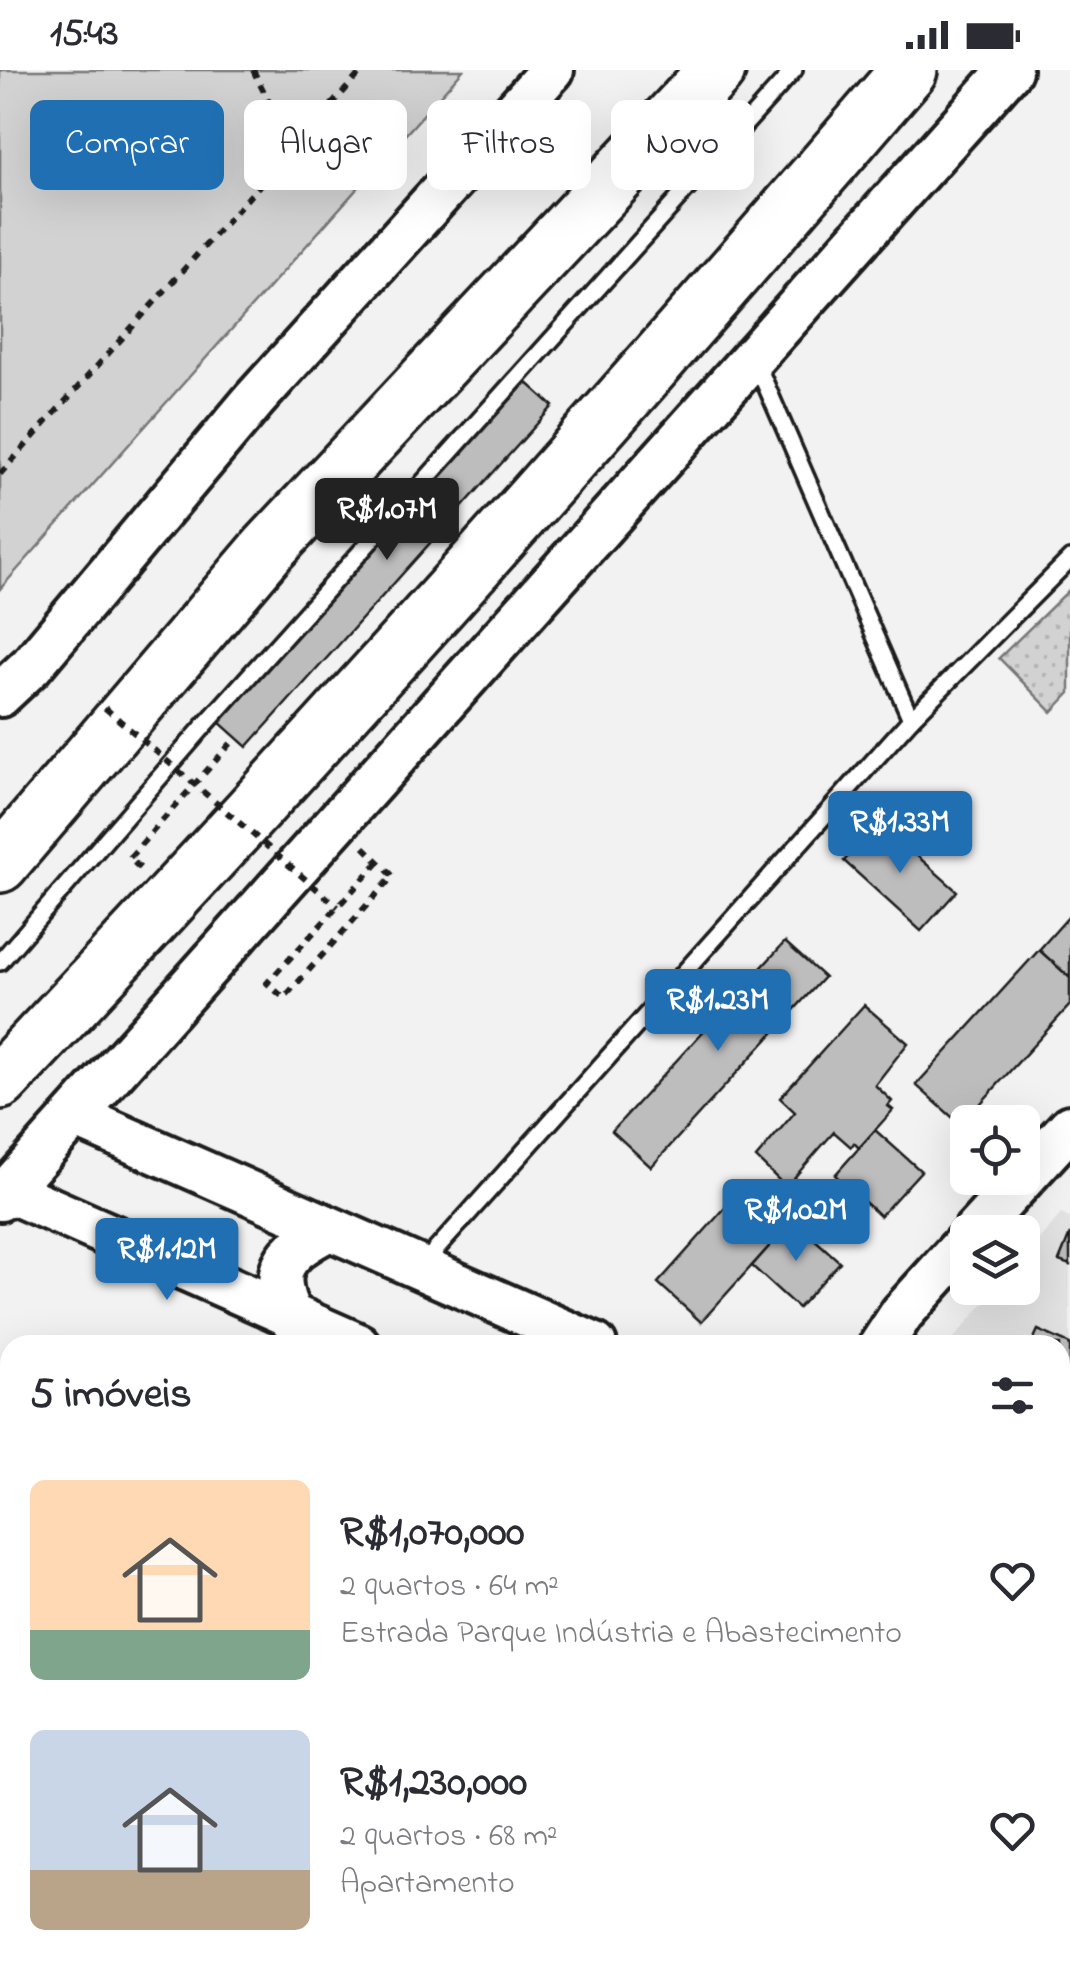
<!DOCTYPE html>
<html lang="pt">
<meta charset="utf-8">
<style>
body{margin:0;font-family:"Indie Flower",sans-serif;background:#f7f7f7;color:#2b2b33;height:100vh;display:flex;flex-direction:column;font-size:38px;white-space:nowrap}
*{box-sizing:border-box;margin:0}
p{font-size:32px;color:#7c7c81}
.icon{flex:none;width:55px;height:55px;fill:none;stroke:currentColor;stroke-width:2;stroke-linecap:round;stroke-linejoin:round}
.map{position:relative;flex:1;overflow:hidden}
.details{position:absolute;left:0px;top:1265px;width:1070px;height:642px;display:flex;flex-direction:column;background:#fff;border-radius:30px 30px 0 0;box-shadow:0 10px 40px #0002}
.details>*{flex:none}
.banner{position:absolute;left:30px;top:30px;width:1010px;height:90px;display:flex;gap:20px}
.tools{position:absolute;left:950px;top:1035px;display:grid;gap:20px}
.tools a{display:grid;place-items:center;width:90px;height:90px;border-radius:15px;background:#fff;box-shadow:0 10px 40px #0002;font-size:50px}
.price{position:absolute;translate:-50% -85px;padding:0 22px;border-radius:10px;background:#1f6fb2;color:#fff;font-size:32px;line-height:65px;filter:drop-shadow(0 2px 5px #0008)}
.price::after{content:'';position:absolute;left:50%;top:60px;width:30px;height:22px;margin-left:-15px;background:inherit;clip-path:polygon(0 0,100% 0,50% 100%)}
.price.on{background:#222;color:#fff}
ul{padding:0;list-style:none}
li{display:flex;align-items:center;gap:30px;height:250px;padding:0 30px}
li span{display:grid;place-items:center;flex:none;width:280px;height:200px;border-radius:15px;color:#555}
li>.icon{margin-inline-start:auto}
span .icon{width:120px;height:120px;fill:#fffc;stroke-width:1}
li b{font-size:42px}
h2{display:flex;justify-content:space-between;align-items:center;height:120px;padding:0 30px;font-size:42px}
.chip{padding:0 35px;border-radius:15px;background:#fff;box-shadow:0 10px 40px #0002;font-size:35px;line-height:90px}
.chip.on{background:#1f6fb2;color:#fff}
.status{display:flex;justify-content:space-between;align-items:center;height:70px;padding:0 50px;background:#fff;direction:ltr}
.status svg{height:28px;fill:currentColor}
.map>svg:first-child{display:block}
.built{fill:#e2e2e2}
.grass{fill:url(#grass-dots);stroke:#777;stroke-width:2.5}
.green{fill:#d2d2d2;stroke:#777;stroke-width:2.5}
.building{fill:#bdbdbd;stroke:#1c1c1c;stroke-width:2.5}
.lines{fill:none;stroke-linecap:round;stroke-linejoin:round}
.lane-casing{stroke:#1c1c1c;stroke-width:22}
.street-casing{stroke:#1c1c1c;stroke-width:38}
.secondary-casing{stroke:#1c1c1c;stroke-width:50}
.highway-casing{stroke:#1c1c1c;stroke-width:62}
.path{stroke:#1c1c1c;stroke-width:6;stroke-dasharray:8 8;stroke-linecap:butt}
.lane{stroke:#fff;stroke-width:15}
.street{stroke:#fff;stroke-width:30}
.secondary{stroke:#fff;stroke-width:42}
.highway{stroke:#fff;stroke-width:55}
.path-bridge{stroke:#1c1c1c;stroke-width:6;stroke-dasharray:8 8;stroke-linecap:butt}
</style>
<div class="status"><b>15:43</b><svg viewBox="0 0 49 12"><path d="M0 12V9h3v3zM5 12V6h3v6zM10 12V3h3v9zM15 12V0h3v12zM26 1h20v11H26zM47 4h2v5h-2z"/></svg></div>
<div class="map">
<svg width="1070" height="1906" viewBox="0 0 1070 1906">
<defs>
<pattern id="grass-dots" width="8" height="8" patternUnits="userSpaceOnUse" patternTransform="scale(2.5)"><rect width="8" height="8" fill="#d2d2d2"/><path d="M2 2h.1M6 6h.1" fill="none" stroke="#b4b4b4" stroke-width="1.8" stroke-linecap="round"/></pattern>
</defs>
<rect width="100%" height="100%" fill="#f2f2f2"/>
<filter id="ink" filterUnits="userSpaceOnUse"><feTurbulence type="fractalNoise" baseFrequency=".01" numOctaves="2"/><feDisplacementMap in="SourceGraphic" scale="20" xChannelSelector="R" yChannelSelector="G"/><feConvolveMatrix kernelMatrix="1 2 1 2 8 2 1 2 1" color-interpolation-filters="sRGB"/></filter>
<g filter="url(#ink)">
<g class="built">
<path d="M1061,1144L1070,1148V1445L1060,1441V1275H948L997,1218H1022L1023,1188Z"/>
<path d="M1060,1591L1070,1595V1906H1046L1027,1898H1060Z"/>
<path d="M379,1898H767L787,1906H371Z"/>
</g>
<path class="grass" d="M1070,519V623L1052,642L999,588Z"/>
<path class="green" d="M0,0H463L0,519Z"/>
<g class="building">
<path d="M524,310L553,336L247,677L219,652Z"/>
<path d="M879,752L957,821L921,861L844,791Z"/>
<path d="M1070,845V908L1039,880Z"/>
<path d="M785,872L824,907L651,1097L612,1061Z"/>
<path d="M1039,880L1070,908V935L961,1055L916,1015Z"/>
<path d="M864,935L908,973L875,1015L892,1031L888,1036L893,1040L859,1078L854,1073L851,1077L834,1062L786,1117L756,1088L795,1042L780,1028Z"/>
<path d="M875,1060L921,1101L880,1146L835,1105Z"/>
<path d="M733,1129L776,1169L701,1252L658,1213Z"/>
<path d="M793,1150L840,1192L798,1238L752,1196L782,1162L789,1168L793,1164L786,1158Z"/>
<path d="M1070,1164V1195L1059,1191Z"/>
<path d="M1038,1260L1070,1274V1321L1062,1341L1060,1275H1031Z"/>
<path d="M1070,1321V1345L1062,1341Z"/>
<path d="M1060,1696L1070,1701L1060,1735Z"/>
<path d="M442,1898H459L479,1906H439Z"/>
<path d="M459,1898H498L494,1906H479Z"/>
<path d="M498,1898H608L604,1906H494Z"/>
</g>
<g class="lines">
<g class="lane-casing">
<g id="lane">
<path d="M755,290L911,649"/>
<path d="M0,892L204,656L794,0"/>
<path d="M424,1193L911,649L1070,489"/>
</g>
</g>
<g class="street-casing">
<g id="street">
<path d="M0,1698L10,1685"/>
<path d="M0,1865L10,1872"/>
<path d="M61,1898L80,1906"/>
<path d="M928,1898L948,1906"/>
</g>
</g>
<g class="secondary-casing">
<g id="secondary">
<path d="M0,625L31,596L255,329L552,0"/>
<path d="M75,1046L595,1275"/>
<path d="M7,1120L358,1275"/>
<path d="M0,1129L1010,0"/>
<path d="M974,1162L1070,1057"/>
<path d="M292,1249C268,1201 282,1183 327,1160"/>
<path d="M881,1275L902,1243L968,1170"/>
<path d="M1060,1469L1070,1473"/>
<path d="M1060,1559L1070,1563"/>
<path d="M313,1906L320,1898"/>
</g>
</g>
<g class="highway-casing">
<g id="highway">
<path d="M0,794L268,479L717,0"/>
<path d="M0,1011C312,682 614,344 909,0"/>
</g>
</g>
<g class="path">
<path d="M253,0L292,78"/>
<path d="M0,404L363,0"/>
<path d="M364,777L393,806L284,928L267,913L378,793"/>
<path d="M140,798L129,788L234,670"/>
</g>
<use href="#lane" class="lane"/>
<use href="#street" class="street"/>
<use href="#secondary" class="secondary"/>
<use href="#highway" class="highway"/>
<path class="path-bridge" d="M105,638L338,837"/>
</g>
</g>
</svg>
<div class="tools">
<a><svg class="icon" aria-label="locate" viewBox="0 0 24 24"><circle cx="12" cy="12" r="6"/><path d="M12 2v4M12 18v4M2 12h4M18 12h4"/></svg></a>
<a><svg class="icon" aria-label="layers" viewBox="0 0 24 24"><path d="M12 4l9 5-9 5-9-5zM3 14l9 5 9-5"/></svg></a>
</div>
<b class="price on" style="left:387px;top:493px">R$1.07M</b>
<b class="price" style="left:900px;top:806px">R$1.33M</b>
<b class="price" style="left:718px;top:984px">R$1.23M</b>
<b class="price" style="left:796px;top:1194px">R$1.02M</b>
<b class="price" style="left:167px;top:1233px">R$1.12M</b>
<div class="banner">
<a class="chip on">Comprar</a>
<a class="chip">Alugar</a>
<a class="chip">Filtros</a>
<a class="chip">Novo</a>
</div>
<section class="details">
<h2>5 imóveis<svg class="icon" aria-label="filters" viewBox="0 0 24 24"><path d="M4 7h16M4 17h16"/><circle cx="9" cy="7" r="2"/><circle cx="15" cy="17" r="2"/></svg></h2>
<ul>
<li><span style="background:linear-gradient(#ffd9b3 75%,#7fa58c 0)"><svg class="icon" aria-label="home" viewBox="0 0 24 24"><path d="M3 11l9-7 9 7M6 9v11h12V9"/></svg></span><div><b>R$1,070,000</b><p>2 quartos · 64 m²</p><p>Estrada Parque Indústria e Abastecimento</p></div><svg class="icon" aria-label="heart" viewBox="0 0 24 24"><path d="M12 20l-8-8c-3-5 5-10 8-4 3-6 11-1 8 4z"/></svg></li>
<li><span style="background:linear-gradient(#c9d6e8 70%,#b9a48a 0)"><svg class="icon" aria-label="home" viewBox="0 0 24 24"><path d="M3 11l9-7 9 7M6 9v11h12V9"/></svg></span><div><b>R$1,230,000</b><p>2 quartos · 68 m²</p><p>Apartamento</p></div><svg class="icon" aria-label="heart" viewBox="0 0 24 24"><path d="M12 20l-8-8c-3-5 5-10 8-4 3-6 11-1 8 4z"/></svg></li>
</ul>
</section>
</div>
